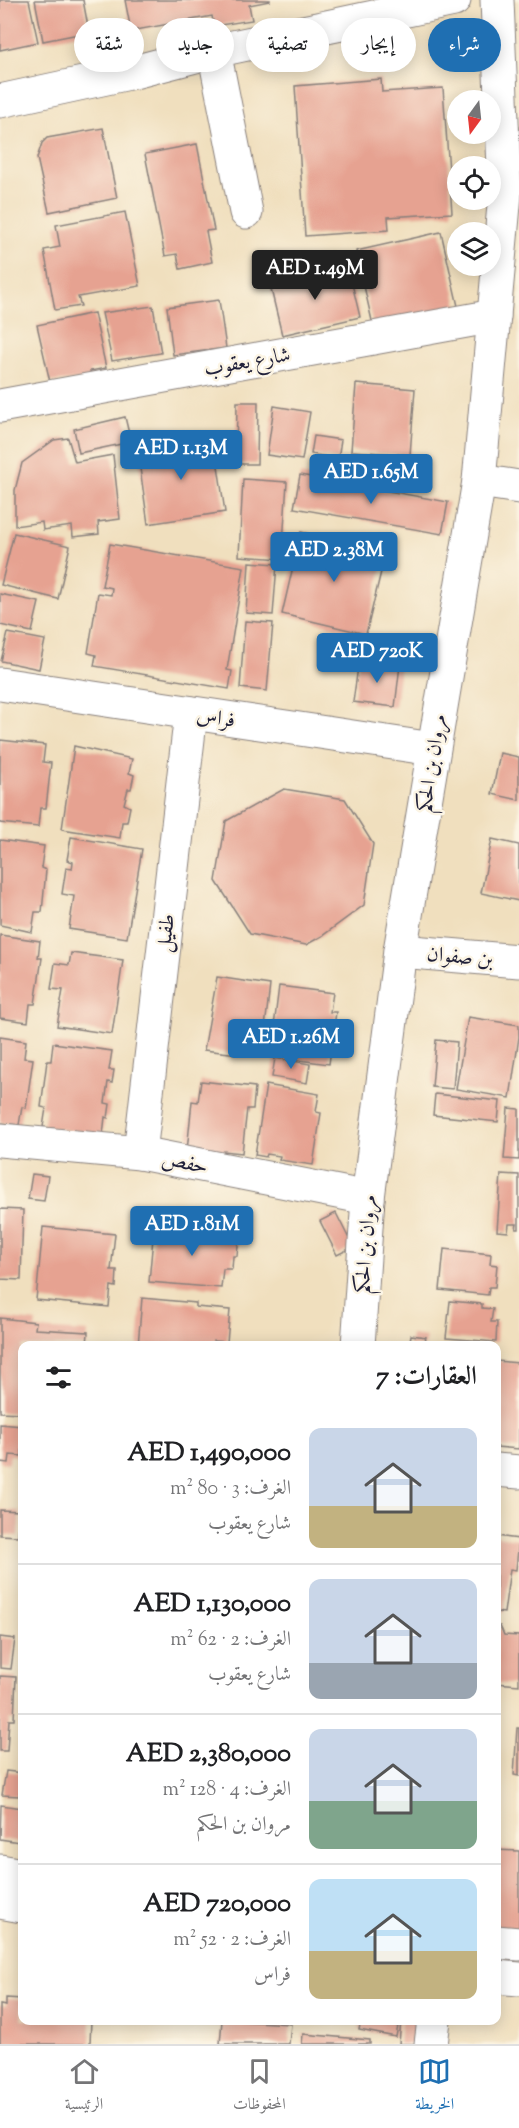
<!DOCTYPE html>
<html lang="ar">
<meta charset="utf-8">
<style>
body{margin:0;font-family:"Sorts Mill Goudy",Amiri,serif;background:#f2f2f2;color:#202124;direction:rtl;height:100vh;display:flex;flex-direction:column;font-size:22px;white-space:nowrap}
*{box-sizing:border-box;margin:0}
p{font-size:20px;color:#757577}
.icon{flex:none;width:33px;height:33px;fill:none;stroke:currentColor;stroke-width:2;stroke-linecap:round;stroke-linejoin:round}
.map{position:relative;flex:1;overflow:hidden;direction:ltr}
.panel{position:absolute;left:18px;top:1341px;width:483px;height:684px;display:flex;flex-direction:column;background:#fff;border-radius:12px;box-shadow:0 3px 15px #0003;direction:rtl}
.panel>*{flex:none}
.guide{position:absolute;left:18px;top:18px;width:483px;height:54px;direction:rtl;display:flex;gap:12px}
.needle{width:39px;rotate:195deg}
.tools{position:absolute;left:447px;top:90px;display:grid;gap:12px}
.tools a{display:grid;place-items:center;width:54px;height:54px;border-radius:50%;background:#fff;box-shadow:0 3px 15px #0003;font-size:30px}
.price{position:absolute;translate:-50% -51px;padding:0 14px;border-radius:6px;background:#1f6fb2;color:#fff;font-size:20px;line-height:39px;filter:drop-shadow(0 2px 3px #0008)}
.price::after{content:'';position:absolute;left:50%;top:36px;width:18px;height:14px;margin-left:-9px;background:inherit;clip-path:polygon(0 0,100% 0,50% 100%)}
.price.active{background:#222;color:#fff}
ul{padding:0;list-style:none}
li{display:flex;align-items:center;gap:18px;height:150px;padding:0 24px}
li+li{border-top:2px solid #e0e0e0}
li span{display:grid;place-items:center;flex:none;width:168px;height:120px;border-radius:12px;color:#555}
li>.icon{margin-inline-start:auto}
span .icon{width:72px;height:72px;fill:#fffc;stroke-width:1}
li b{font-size:26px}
h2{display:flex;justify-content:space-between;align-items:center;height:72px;padding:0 24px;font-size:26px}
.tag{padding:0 21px;border-radius:27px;background:#fff;box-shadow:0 3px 15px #0003;font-size:21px;line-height:54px}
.tag.active{background:#1f6fb2;color:#fff}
.dock{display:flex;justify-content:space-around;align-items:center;height:84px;border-top:2px solid #e0e0e0;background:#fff;font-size:16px;color:#757577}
.dock a{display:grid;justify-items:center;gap:3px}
.dock .active{color:#1f6fb2}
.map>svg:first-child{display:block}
.building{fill:#e6a291}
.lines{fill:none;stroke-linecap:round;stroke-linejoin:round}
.minor-casing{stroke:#89807c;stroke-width:35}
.minor{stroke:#fff;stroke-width:33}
.labels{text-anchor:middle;stroke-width:5;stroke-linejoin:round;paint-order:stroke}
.street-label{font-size:21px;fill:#22223b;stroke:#fcf5e5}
</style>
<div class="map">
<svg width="519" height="2044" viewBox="0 0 519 2044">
<rect width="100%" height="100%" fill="#fcf5e5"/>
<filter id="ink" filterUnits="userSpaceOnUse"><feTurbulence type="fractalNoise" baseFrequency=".0167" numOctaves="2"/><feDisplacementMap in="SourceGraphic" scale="12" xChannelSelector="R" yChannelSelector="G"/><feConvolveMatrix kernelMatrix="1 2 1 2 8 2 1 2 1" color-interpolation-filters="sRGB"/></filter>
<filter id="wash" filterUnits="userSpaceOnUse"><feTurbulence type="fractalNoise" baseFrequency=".008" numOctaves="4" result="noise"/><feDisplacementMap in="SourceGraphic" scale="24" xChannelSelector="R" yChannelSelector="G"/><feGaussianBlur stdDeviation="1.35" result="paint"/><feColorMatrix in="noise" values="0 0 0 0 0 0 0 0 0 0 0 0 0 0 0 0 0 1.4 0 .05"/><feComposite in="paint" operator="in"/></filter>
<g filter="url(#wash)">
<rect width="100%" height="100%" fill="#f0dfbe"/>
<g id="blocks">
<g class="building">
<path d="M0,0H29L38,42L0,50Z"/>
<path d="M35,0H83L89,32L43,41Z"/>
<path d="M125,0H270V1L249,5L252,20L214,26L212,16L131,31Z"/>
<path d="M381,79L382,92L443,88L452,213L388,217L389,230L305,236L295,86Z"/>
<path d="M103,128L117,198L49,212L37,158L42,143L47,138Z"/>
<path d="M197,144L214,230L206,231L212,262L180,269L177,254L165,256L145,154Z"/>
<path d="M125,212L140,286L78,297L81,306L55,310L44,250L60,247L56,225Z"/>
<path d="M441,232L460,315L375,334L356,251Z"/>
<path d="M348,267L360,317L282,335L270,285Z"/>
<path d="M219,300L226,348L173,355L167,307Z"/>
<path d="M153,306L161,353L112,361L102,313Z"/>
<path d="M94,313L106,368L90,371L92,379L50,382L37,325Z"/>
<path d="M356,384L415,389L410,455L351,451Z"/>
<path d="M237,402H258L257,464H236Z"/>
<path d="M274,406L310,412L302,460L267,455Z"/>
<path d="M125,417L131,442L79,453L74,429Z"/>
<path d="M213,433L225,512L148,524L137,447L167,442L170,460L193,457L190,436Z"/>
<path d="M314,436L341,440L338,459L311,454Z"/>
<path d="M68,438L75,462L113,455L120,519L98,522L99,534L73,537L72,526L43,530L42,522L15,526V490L22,463L54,440Z"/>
<path d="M300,475L448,502L442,534L294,508Z"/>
<path d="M243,479L287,482L282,559L239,556Z"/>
<path d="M301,532L386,551L366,634L282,614Z"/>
<path d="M14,533L70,546L58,599L1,585Z"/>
<path d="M110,544L244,567L227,670L232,671L229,689L94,666L96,655L88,653L98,593L111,595L112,588L102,586Z"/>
<path d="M249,562L277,564L273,615L246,613Z"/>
<path d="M0,594L39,602L32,632L0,625Z"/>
<path d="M245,621L273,623L267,691L240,688Z"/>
<path d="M8,633L45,640L39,669L1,661Z"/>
<path d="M359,660L400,665L395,707L353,702Z"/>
<path d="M0,740L45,745L43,762L51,763L46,808H40L38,827L0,823Z"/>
<path d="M74,746L132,759L129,773L134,775L131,789H128L124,804L130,807L127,822H122L120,838L62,829Z"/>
<path d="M500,753L519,757V800L492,794Z"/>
<path d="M284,789L345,799L373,844L364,905L322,936L306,945L250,934L216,881L226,821Z"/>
<path d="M71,837L142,849L127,938L69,929L74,896L62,894L66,868L72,869L73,862L67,860Z"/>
<path d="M492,839L519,845V901L481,893Z"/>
<path d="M0,840L44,846L41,868L46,870L42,912H35L32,932L0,925Z"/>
<path d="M0,935L40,941L38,958H42L35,1004H30L28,1022L0,1018Z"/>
<path d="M71,953L123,960L112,1034L57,1026L63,990L51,989L55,963L69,965Z"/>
<path d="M217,977L270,985L262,1053L239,1050L238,1054L204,1050Z"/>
<path d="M279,986L333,993L330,1012H336L329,1064L291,1059L292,1054L271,1051Z"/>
<path d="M468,1017L519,1025V1037L510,1098L456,1089Z"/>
<path d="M0,1037L26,1041L24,1058L33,1059L26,1108L22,1107L19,1125L0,1123Z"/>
<path d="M436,1040L457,1042L453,1089L432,1087Z"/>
<path d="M53,1043L112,1051L109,1070H114L112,1083L108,1082L105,1103L110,1104L108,1118L105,1117L103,1135L43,1127L46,1108L41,1107L47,1061H51Z"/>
<path d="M275,1058L310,1064L307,1083L272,1077Z"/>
<path d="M201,1081L255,1087L253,1109H247L242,1153L224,1151V1155L187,1151L192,1101L198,1102Z"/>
<path d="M266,1085L319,1094L316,1112L321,1113L313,1165L279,1160L280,1156L267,1154L266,1157L255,1155Z"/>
<path d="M435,1094L500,1101L498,1122L433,1115Z"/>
<path d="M508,1108L519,1109V1160L504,1159Z"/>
<path d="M32,1174L48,1176L44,1201L28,1199Z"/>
<path d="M501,1174L519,1175V1229H516L517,1224H509L508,1232L497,1231Z"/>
<path d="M0,1209L23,1210L21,1280L0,1279Z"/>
<path d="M336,1213L353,1247L337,1255L320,1221Z"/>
<path d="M43,1227L115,1234L111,1270H117L116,1287L111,1286L109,1307L36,1300Z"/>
<path d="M154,1227L239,1234L237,1256H233L232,1269H223L221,1288L149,1282Z"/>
<path d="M444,1249L491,1254L490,1264L497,1265L495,1287H489L488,1295L440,1290Z"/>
<path d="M142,1298L196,1303V1307L230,1310L227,1342L213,1341V1346H138Z"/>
<path d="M450,1301L482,1304V1308L493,1309L491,1322H497L496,1342L446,1338Z"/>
<path d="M0,1318L36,1322L35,1329L88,1332L87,1346H22V1413L0,1412Z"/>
<path d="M411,1335L426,1337L424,1346H409Z"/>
<path d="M496,1361L519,1363V1449L496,1447Z"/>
<path d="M0,1424L22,1426V1456L10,1455L9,1463L0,1462Z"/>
<path d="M0,1510L20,1511L18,1536L0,1535Z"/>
<path d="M496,1536L519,1539L516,1570L510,1569L504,1613L496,1612Z"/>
<path d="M496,1626H500L504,1635L519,1636V1685L496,1683Z"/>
<path d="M0,1637L15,1639L11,1669L0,1668Z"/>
<path d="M0,1676L16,1677L14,1720H9L7,1751H0Z"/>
<path d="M517,1728H519V1776L514,1775Z"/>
<path d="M6,1771L22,1773L19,1796L2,1795Z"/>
<path d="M1,1805L22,1808L19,1842L0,1839Z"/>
<path d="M496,1850L519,1851V1933L496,1931Z"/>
<path d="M6,1998L22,1999V2020H91L90,2044H0V2005L6,2006Z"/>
<path d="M222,2020L291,2024L289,2044H220Z"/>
<path d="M361,2020H399L396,2037L359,2030Z"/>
<path d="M401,2020H422L420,2044H399Z"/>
<path d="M303,2034L370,2040V2044H302Z"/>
</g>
</g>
</g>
<g filter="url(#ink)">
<use href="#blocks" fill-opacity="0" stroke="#89807c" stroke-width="1.5"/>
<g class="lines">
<g class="minor-casing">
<g id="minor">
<path d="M214,51L246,212"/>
<path d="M0,101L134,72L214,51L454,0"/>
<path d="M0,406L494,316"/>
<path d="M479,481L519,487"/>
<path d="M0,684L433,749"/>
<path d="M400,951L519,961"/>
<path d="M0,1140L140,1153L368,1198"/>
<path d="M140,1153L191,713"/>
<path d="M358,1346L368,1198L400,951L479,481L505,194L497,0"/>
<path d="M496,1470L519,1472"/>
<path d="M0,1871L22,1875"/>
<path d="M0,1902L22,1906"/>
<path d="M496,1942L519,1944"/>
<path d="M496,1977L519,1979"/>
<path d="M431,2044L434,2020"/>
</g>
</g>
<use href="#minor" class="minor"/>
</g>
</g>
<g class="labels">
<g class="street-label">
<text transform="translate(247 361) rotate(-10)" y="7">شارع يعقوب</text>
<text transform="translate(216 717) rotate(9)" y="7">فراس</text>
<text transform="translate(431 763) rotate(-81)" y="7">مروان بن الحكم</text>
<text transform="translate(165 933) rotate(-83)" y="7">طفيل</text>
<text transform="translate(460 956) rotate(5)" y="7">بن صفوان</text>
<text transform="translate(185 1162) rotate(11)" y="7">حفص</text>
<text transform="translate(365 1244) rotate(-86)" y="7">مروان بن الحكم</text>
</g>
</g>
</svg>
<div class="tools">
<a><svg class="needle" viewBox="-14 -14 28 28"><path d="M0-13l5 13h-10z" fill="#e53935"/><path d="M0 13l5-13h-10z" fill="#757577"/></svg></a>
<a><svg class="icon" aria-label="locate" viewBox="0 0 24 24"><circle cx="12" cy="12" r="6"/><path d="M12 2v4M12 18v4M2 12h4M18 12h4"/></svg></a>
<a><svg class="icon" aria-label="layers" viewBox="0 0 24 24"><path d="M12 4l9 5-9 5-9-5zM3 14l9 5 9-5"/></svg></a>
</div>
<b class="price active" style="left:315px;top:301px">AED 1.49M</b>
<b class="price" style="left:181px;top:481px">AED 1.13M</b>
<b class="price" style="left:371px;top:505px">AED 1.65M</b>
<b class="price" style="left:334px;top:583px">AED 2.38M</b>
<b class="price" style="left:377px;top:684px">AED 720K</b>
<b class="price" style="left:291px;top:1070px">AED 1.26M</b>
<b class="price" style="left:192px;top:1257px">AED 1.81M</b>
<div class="guide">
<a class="tag active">شراء</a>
<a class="tag">إيجار</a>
<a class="tag">تصفية</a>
<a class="tag">جديد</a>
<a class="tag">شقة</a>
</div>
<section class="panel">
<h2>العقارات: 7<svg class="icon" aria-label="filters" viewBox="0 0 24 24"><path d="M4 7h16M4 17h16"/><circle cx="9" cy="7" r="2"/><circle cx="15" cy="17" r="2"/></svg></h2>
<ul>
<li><span style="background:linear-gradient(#c9d6e8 65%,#c2b280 0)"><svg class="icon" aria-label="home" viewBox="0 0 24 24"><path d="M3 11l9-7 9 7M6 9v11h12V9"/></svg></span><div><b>AED 1,490,000</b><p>الغرف: 3 · 80 m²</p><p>شارع يعقوب</p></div></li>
<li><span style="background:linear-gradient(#c9d6e8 70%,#9aa5b1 0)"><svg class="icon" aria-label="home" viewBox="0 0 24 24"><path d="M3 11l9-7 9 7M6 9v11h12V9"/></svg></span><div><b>AED 1,130,000</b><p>الغرف: 2 · 62 m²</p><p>شارع يعقوب</p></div></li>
<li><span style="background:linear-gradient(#c9d6e8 60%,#7fa58c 0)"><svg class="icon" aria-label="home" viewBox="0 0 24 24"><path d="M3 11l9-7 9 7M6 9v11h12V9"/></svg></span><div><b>AED 2,380,000</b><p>الغرف: 4 · 128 m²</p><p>مروان بن الحكم</p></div></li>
<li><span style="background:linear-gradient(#bfe0f5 60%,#c2b280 0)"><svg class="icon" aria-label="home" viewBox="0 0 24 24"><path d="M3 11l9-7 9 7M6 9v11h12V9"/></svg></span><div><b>AED 720,000</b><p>الغرف: 2 · 52 m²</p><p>فراس</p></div></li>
</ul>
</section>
</div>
<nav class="dock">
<a class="active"><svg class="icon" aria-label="map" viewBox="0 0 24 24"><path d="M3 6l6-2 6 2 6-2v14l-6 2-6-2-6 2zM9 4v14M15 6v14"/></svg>الخريطة</a>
<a><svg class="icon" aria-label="saved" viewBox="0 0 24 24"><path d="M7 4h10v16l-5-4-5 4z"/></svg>المحفوظات</a>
<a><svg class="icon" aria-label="home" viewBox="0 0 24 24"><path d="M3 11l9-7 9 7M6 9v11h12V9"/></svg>الرئيسية</a>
</nav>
